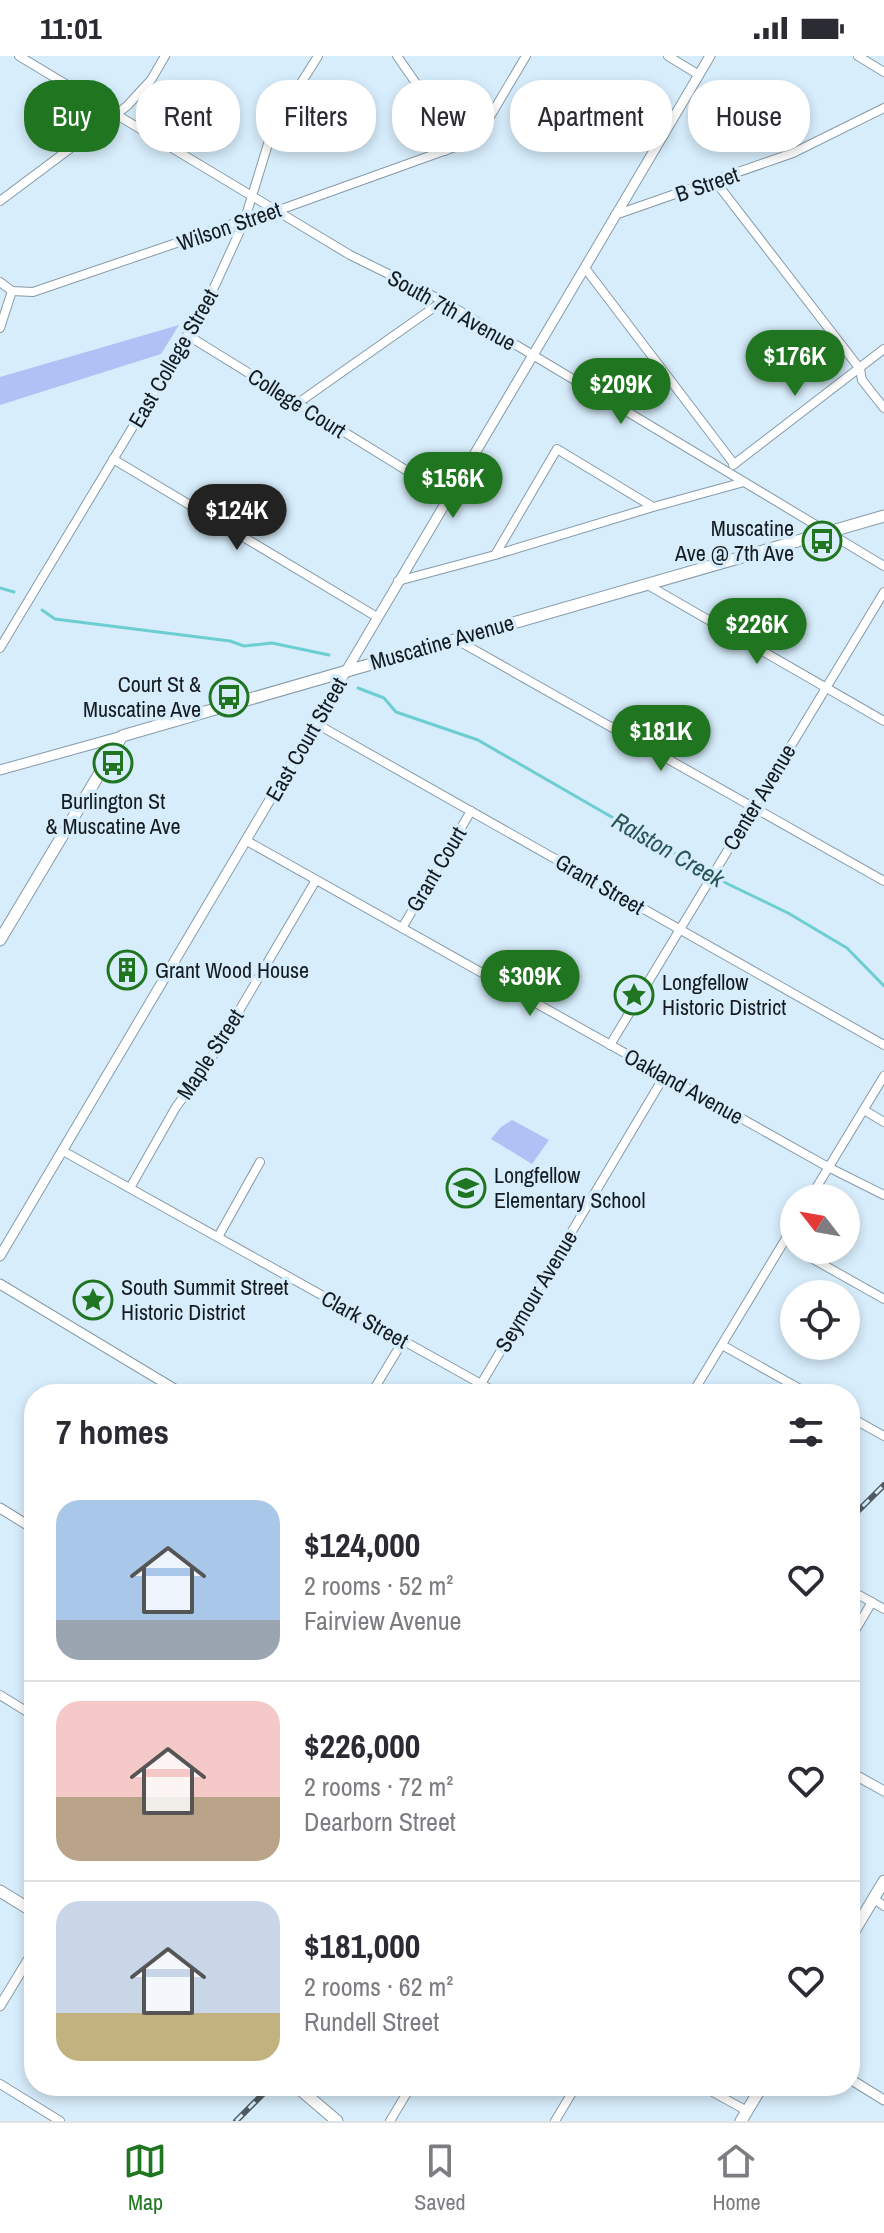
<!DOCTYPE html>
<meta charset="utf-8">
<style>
body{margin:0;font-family:"Archivo Narrow",sans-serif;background:#f7f7f7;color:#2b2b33;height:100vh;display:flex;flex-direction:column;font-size:30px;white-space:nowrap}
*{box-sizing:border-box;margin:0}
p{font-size:26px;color:#7c7c81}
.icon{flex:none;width:44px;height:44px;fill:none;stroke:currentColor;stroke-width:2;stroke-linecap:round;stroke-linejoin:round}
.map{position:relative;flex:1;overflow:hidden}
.side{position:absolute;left:24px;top:1328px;width:836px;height:712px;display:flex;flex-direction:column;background:#fff;border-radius:32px;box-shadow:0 4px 12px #0003}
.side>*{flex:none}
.banner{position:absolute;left:24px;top:24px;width:836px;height:72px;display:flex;gap:16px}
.needle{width:52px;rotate:301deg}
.fabs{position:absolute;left:780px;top:1128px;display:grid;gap:16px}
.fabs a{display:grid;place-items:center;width:80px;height:80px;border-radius:50%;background:#fff;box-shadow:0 4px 12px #0003;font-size:40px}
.price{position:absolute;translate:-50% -68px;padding:0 18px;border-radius:28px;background:#1f7520;color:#fff;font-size:26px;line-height:52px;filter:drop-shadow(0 2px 4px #0008)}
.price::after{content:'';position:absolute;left:50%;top:48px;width:24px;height:18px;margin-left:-12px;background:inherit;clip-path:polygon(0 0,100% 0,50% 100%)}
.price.on{background:#222;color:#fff}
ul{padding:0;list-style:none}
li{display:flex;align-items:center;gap:24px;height:200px;padding:0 32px}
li+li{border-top:2px solid #e1e1e2}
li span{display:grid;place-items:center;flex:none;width:224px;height:160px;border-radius:24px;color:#555}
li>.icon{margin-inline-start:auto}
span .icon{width:96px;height:96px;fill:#fffc;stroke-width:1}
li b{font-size:34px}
h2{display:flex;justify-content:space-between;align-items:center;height:96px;padding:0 32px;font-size:34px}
.chip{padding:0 28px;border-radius:32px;background:#fff;box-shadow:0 4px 12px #0003;font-size:28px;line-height:72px}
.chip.on{background:#1f7520;color:#fff}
.status{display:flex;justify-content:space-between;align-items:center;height:56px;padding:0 40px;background:#fff;direction:ltr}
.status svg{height:22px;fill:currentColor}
.dock{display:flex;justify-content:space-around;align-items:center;height:112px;border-top:2px solid #e1e1e2;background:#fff;font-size:22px;color:#7c7c81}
.dock a{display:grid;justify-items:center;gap:4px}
.dock .on{color:#1f7520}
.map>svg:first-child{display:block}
.green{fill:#b1c0f5}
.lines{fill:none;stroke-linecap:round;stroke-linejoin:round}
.stream{stroke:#6cced1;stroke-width:3}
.minor-casing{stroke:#869aa7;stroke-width:10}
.tertiary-casing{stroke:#869aa7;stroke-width:11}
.secondary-casing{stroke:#869aa7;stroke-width:13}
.minor{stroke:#fff;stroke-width:8}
.tertiary{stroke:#fff;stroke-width:9}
.secondary{stroke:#fff;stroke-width:11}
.rail-casing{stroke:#4f5a62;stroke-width:6}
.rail{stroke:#d7edfb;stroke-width:3;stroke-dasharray:9;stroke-linecap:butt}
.labels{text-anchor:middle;stroke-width:7;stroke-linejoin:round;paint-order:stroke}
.street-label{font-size:22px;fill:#151c21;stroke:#d7edfb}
.poi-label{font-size:22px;fill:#151c21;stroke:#d7edfb;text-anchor:start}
.water-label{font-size:24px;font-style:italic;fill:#295557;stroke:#d7edfb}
</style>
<div class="status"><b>11:01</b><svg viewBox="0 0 49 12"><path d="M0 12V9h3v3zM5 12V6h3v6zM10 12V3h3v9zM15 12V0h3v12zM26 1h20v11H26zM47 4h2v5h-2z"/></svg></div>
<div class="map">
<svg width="884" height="2065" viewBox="0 0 884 2065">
<rect width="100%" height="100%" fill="#d7edfb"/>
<g class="green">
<path d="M179,269L161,298L0,349V321Z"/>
<path d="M512,1064L549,1084L532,1108L491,1083L501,1071Z"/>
</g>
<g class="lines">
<g class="stream">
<path d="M0,532L14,536"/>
<path d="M42,554L55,563L230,585L244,590L272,587L329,599"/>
<path d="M358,632L384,642L396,656L478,684L728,828L788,857L847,892L884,930"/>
</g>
<g class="minor-casing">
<g id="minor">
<path d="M19,0L350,199L443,245L884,510"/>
<path d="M397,0L427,43L445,95"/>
<path d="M668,0L699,19"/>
<path d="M858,0L884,16"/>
<path d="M715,125L860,313L862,324L884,352"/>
<path d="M0,145L127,50L151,24L165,0"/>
<path d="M615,159L793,97L884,52"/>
<path d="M585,212L734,408"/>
<path d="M0,226L12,235L33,236L232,168L257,162L466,87L482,74L526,0"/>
<path d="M0,272L12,235"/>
<path d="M187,279L448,440"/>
<path d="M298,347L443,245"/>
<path d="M113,403L377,561"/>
<path d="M733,409L884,293"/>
<path d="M495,499L653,451"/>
<path d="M398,525L495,499L557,393L653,451L744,426"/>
<path d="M646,528L884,665"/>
<path d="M455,583L884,825"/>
<path d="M0,592L206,249L244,166L268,88L281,59L318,0"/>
<path d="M315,667L884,989"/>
<path d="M247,785L828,1111L884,1139"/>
<path d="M402,872L471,755"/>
<path d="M610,989L884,536"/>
<path d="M864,1054L884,1066"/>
<path d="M63,1095L499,1338"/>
<path d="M130,1132L176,1051L206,1011L316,824"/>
<path d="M810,1142L884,1020"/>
<path d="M218,1181L260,1106"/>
<path d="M797,1194L884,1243"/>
<path d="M722,1289L809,1338"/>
<path d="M481,1328L665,1019"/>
<path d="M371,1338L403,1285"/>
<path d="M692,1338L794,1169"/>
<path d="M850,1361L884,1380"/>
<path d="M850,1534L884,1553"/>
<path d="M850,1583L872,1546"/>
<path d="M0,1639L34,1660"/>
<path d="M874,1843L884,1850"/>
<path d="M0,2028L60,2065"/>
<path d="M702,2030L747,2055"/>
<path d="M390,2065L411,2030"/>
<path d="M555,2065L576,2030"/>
</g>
</g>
<g class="tertiary-casing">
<g id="tertiary">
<path d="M0,714L122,680"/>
<path d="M0,1200L710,0"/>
<path d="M0,1228L183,1338"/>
<path d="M0,1452L34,1473"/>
<path d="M850,1716L884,1735"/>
<path d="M0,1950L34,1894"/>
<path d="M850,2023L884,2044"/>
</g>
</g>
<g class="secondary-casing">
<g id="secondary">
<path d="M0,884L122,680L884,460"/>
<path d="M0,1835L34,1856"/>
<path d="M850,1882L884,1825"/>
<path d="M296,2030L337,2065"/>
<path d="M741,2065L762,2030"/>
</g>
</g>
<use href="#minor" class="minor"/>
<use href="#tertiary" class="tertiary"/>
<use href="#secondary" class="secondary"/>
<g class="rail-casing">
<g id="rail">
<path d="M850,1463L884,1429"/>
<path d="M236,2065L271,2030"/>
</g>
</g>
<use href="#rail" class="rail"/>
</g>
<defs>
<g id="bus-ring" transform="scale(2)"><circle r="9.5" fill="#d7edfb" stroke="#1f7520" stroke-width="1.5"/><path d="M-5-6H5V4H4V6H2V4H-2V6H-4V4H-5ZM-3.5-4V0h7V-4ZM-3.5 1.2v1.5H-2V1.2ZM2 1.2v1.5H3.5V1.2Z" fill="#1f7520"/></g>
<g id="building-ring" transform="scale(2)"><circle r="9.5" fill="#d7edfb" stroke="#1f7520" stroke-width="1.5"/><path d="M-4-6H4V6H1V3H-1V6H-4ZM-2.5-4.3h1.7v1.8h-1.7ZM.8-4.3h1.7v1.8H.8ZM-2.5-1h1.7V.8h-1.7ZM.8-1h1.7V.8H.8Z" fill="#1f7520"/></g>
<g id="sight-ring" transform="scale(2)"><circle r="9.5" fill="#d7edfb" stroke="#1f7520" stroke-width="1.5"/><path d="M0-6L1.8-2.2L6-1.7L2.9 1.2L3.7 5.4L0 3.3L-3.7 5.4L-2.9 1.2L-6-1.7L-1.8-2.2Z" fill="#1f7520"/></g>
<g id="school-ring" transform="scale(2)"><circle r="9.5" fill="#d7edfb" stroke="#1f7520" stroke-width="1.5"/><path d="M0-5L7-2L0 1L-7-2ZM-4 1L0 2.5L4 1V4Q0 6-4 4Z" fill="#1f7520"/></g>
</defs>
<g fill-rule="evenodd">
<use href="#bus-ring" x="822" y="485"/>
<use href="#bus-ring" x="229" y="641"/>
<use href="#bus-ring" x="113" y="707"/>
<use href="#building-ring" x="127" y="914"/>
<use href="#sight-ring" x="634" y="939"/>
<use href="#school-ring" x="466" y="1132"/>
<use href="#sight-ring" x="93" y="1244"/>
</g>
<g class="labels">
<g class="street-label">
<text transform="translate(707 128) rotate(-19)" y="8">B Street</text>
<text transform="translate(229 170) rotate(-19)" y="8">Wilson Street</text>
<text transform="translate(452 254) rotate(29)" y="8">South 7th Avenue</text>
<text transform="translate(173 302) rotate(-60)" y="8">East College Street</text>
<text transform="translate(297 347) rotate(32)" y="8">College Court</text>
<text transform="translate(442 586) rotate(-16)" y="8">Muscatine Avenue</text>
<text transform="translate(306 683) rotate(-60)" y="8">East Court Street</text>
<text transform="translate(759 741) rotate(-59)" y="8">Center Avenue</text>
<text transform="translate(436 813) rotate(-59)" y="8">Grant Court</text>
<text transform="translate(600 828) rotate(30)" y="8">Grant Street</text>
<text transform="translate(210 998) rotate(-57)" y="8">Maple Street</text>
<text transform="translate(684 1030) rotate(29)" y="8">Oakland Avenue</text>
<text transform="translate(536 1235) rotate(-59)" y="8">Seymour Avenue</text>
<text transform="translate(365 1263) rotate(29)" y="8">Clark Street</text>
</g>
<g class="poi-label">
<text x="794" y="480" text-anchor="end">Muscatine<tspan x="794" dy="25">Ave @ 7th Ave</tspan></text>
<text x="201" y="636" text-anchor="end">Court St &amp;<tspan x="201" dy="25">Muscatine Ave</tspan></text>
<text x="113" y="753" text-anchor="middle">Burlington St<tspan x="113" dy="25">&amp; Muscatine Ave</tspan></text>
<text x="155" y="922">Grant Wood House</text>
<text x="662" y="934">Longfellow<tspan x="662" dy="25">Historic District</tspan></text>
<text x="494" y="1127">Longfellow<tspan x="494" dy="25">Elementary School</tspan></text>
<text x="121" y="1239">South Summit Street<tspan x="121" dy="25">Historic District</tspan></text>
</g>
<g class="water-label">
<text transform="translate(668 794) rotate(30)" y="8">Ralston Creek</text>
</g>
</g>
</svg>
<div class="fabs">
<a><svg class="needle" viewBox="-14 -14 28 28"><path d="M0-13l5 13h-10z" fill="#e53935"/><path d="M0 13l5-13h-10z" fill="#7c7c81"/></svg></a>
<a><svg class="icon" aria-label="locate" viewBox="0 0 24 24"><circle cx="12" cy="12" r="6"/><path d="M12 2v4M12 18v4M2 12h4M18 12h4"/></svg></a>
</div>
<b class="price" style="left:795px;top:342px">$176K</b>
<b class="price" style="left:621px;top:370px">$209K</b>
<b class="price" style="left:453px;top:464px">$156K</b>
<b class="price on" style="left:237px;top:496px">$124K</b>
<b class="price" style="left:757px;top:610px">$226K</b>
<b class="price" style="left:661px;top:717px">$181K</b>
<b class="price" style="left:530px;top:962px">$309K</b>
<div class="banner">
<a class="chip on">Buy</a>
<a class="chip">Rent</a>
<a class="chip">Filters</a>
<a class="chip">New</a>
<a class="chip">Apartment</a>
<a class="chip">House</a>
</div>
<section class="side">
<h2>7 homes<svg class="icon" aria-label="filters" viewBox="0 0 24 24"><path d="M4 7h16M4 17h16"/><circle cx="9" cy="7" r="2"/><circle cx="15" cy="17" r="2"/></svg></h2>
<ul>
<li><span style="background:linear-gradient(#a9c7e8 75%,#9aa5b1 0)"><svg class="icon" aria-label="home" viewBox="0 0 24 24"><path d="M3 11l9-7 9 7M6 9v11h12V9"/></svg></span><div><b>$124,000</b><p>2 rooms · 52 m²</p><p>Fairview Avenue</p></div><svg class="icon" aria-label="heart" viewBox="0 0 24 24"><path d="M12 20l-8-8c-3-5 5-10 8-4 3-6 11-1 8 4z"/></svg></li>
<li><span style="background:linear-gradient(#f6c9c9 60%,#b9a48a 0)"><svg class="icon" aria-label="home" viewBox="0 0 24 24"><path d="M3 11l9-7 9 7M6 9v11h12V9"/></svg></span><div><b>$226,000</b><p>2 rooms · 72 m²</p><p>Dearborn Street</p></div><svg class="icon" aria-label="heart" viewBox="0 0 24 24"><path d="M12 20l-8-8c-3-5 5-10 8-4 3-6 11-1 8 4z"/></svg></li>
<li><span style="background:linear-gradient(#c9d6e8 70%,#c2b280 0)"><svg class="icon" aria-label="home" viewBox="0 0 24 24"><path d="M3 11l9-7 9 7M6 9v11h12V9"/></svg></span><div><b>$181,000</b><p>2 rooms · 62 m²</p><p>Rundell Street</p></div><svg class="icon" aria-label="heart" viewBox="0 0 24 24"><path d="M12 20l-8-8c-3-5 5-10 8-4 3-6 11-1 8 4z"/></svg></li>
</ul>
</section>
</div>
<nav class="dock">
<a class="on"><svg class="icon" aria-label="map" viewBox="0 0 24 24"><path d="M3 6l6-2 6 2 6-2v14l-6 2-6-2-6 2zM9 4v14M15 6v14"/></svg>Map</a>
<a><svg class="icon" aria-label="saved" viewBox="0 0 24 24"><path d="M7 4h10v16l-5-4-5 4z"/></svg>Saved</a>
<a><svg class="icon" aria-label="home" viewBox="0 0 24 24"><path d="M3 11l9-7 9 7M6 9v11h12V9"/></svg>Home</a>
</nav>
